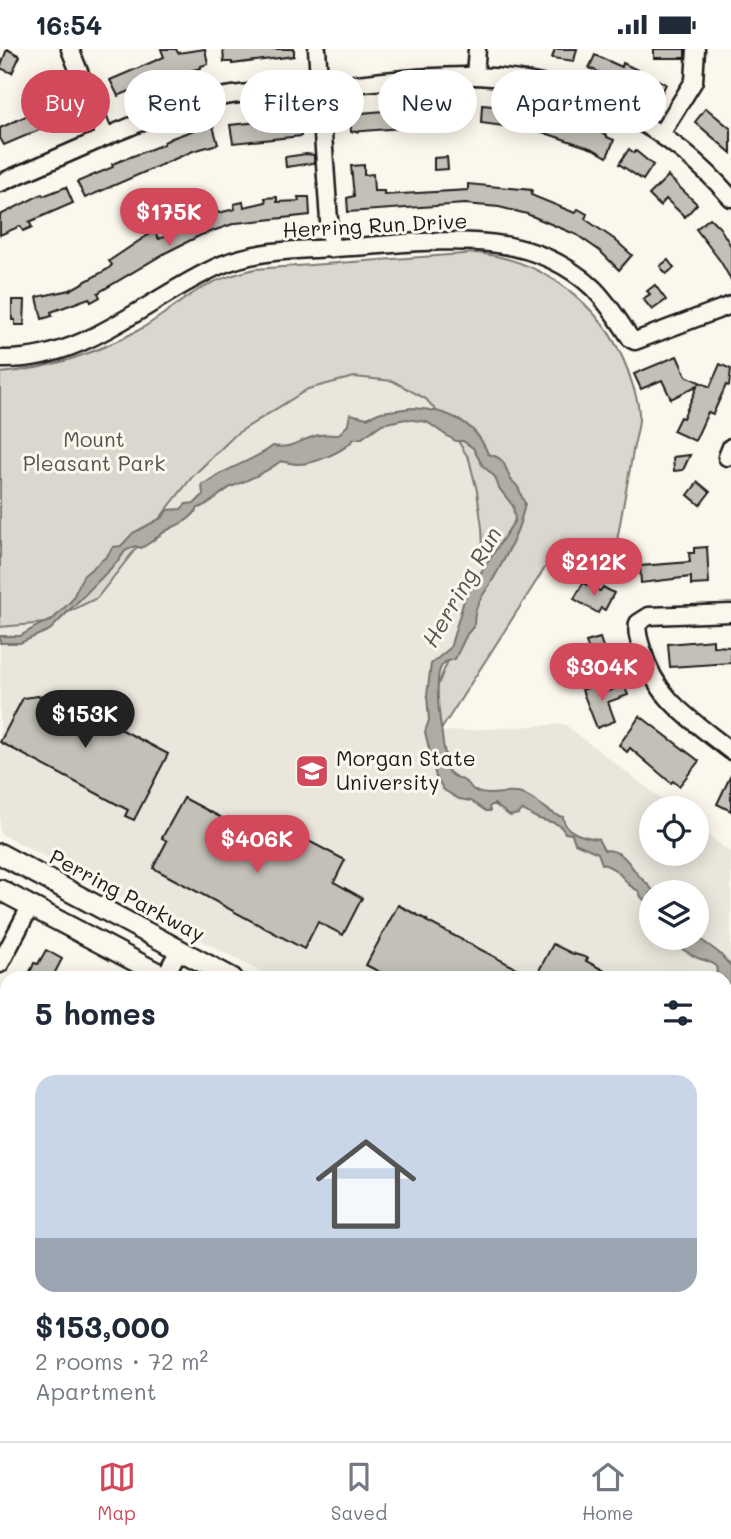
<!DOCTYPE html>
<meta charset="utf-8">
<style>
body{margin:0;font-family:Mali,sans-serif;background:#f2f2f3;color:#1f2937;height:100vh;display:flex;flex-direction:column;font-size:26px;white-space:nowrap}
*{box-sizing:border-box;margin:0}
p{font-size:23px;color:#747a83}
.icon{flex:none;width:38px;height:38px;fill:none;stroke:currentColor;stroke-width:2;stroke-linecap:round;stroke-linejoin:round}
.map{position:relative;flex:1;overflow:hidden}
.details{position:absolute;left:0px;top:922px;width:732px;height:471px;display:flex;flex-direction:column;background:#fff;border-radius:21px 21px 0 0;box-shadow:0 4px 18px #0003}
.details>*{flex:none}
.hud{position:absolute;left:21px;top:21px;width:690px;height:63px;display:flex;gap:14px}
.tools{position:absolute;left:639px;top:747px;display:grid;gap:14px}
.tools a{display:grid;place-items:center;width:70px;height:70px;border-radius:50%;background:#fff;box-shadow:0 4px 18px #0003;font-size:35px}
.price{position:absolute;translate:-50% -60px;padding:0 16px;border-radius:24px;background:#d1495b;color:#fff;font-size:23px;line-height:46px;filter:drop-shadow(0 2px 4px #0008)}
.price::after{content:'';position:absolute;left:50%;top:42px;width:21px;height:16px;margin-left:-10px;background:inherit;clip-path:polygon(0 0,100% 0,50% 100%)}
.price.current{background:#222;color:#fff}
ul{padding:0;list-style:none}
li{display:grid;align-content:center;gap:14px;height:371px;padding:0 35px}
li+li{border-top:2px solid #e0e1e3}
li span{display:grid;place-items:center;height:217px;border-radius:21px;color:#555}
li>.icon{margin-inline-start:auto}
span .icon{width:126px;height:126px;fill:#fffc;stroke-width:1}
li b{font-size:30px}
h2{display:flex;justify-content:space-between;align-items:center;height:84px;padding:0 35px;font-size:30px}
.chip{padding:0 24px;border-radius:32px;background:#fff;box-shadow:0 4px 18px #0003;font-size:24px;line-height:63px}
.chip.current{background:#d1495b;color:#fff}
.status{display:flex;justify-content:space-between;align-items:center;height:49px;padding:0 35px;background:#fff;direction:ltr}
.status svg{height:19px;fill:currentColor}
.dock{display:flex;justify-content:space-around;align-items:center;height:98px;border-top:2px solid #e0e1e3;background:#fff;font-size:19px;color:#747a83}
.dock a{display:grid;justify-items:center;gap:4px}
.dock .current{color:#d1495b}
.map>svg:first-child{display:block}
.built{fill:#eae6dc;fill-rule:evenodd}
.green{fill:#dad7ce;stroke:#7b7a75;stroke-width:2}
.water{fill:#afaca5;stroke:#74726e;stroke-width:2}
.building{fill:#c3c0b8;stroke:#1c1c1c;stroke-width:2}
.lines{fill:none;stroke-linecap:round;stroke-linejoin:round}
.minor-casing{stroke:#1c1c1c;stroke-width:21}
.major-casing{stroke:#1c1c1c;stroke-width:24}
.minor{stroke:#fbf7ec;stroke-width:16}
.major{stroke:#fbf7ec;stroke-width:19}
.labels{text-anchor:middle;stroke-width:6;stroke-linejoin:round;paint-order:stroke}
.street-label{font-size:21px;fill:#1c1c1c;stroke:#fbf7ec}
.park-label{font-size:21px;fill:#555451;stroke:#fbf7ec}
.poi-label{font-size:21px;fill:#1c1c1c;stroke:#fbf7ec;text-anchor:start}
.water-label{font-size:23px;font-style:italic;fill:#575653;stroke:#fbf7ec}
</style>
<div class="status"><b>16:54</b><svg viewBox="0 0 49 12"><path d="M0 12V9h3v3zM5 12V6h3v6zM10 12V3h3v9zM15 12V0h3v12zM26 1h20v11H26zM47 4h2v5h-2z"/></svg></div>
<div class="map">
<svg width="731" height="1392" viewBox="0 0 731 1392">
<rect width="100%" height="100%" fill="#fbf7ec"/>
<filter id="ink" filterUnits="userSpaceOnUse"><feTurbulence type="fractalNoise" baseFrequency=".0143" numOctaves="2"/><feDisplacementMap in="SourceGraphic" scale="14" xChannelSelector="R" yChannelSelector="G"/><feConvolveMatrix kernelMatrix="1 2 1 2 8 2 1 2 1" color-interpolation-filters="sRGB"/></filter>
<g filter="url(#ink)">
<path class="built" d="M354,328L393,332L426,350L447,374L469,410L477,442L484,525L439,683L564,675L673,759L651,760V805H696L697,777L731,804V1177L724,1173V929H272L0,784V578L46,574L97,549L193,427L236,385L308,339ZM651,844H696V889H651Z"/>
<path class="green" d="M477,204C550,212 611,263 632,334C635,344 639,354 639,365C640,377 635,390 633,402C628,432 622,462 617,492L563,498L548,514L439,684L432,650L484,525L482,479L477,442L469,410L447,374L426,350L393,332L354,328L308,340L236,385L193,427L97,549L46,574L0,578V324C48,320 94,305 137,282C159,270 178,253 200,240C217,230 236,225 255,220Z"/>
<g class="water">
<path d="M412,359C446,361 475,371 488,405C505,409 504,415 510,429C512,433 516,435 518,438C521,444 521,449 525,454C520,481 508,504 495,527C484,547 474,552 474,577L467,585L455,610C449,612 444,612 441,618C432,634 444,702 448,722C454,729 459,728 466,733C473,737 467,736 474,741C487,750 507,740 522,745C537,749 549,766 563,768C564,784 584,788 598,790L604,801C621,801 627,811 635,822C641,830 649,835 654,843L651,844V857L641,848L639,842C621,835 626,822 602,815L598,804L575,794L572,785L565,784C559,772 551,774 539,770C534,768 528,764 523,761L518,765L510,767L494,755L489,758L490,762H486L471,752L459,750L444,741L436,728L425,683L429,671L427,646L431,615L450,599L465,548L515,471L513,457L499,439L495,428L482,416L473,399L463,392H456L447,387L427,373L406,370L382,375L362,389L354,390C343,403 315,415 298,415C292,415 286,413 281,412C265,424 248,431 231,438C221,443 210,456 198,459C189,475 174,475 160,486C154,491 149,495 141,499L135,497L125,502L119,511L50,581L20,594H0V587H20L41,575L51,572L72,551L83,527L107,507L113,498L121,497L133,484L163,468L167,461L181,460L186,455L195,454L203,446L202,435C211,434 214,428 222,424C239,415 257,409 273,397C290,401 304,389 319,386C325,385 332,386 338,386L348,376L350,365L367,369L381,363Z"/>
<path d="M697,888L718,903L731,917V964L725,961L724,929H709H716C720,912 710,914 698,909C688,905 677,897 671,889Z"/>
</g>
<g class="building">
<path d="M7,0L20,7L12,24L0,19Z"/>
<path d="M161,0H176L178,4L205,0L208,15L201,17V19L161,29L118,47L110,31L164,8Z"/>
<path d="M223,0H294V7L232,15V13H224Z"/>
<path d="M555,0H577L574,12L552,9Z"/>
<rect x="654" y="0" width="31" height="9"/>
<path d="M595,6L622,18L623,14L666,35L659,50L658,51L645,43L589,19Z"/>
<path d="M60,46L70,68L4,96L0,89V79L35,63L33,58Z"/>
<path d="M445,54L464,56L465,74L351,83L350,65L430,58L429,56Z"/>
<path d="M482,56L515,59L541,65V68L558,69L607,86V88L614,91L607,108L593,100L539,82L481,74Z"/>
<path d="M706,59L731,80V104L695,73Z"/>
<path d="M299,69L301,87L233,94L230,76Z"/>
<path d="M205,77L206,79L213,77L218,95L193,102L85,149L77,133L113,118L112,115L164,95V93L172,89Z"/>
<path d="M629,100L634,104L636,102L653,116L643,131L619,115Z"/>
<path d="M306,105L314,106V114L286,118L285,108Z"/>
<path d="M447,108L448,120L434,121V109Z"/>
<path d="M364,116V126L373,125L374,142H384V146L468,141V135L532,141L531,146L575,164L578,160L587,165L585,170L614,190L632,206L619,221L600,202L577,186L527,165L499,158L465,155L348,163L347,149L354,147L351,117Z"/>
<path d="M668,127L697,155L685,168L666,150L660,157L649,146Z"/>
<path d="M66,138L73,154L29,173L32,178L23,182L20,177L0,186V166L42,145L43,147Z"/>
<path d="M277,148V153L299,152L298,148H309L310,166L236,174L201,186L167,203L98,244L100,248L91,253L89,249L51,263L52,267L42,270L37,248L70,241L108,220L112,216L109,212L154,182L159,190L209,168L207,162L216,159L218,164L235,160L234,155L243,153L244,158L266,153L265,149Z"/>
<path d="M710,169L720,179L731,197V231L721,213L696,180Z"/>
<path d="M668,211L674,219L666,225L660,217Z"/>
<path d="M655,236L666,251L652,261L643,250L650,245L647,242Z"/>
<path d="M12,251H25L24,276H15V271H12Z"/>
<path d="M677,307L686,327L710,338L720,315L731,320L729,337L726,336L713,365L708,363L695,392L673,382L680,368L683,369L698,336L671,350L662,331L641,340L634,325Z"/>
<path d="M690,406L683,421L674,422L673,408Z"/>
<path d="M698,433L710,443L700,456L688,446Z"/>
<path d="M707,498L709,535L691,536V528L641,534L640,517L690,513L689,504H694V499Z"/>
<path d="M583,534L600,542L603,538L614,544L605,561L601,559L598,564L574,550Z"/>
<path d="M600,589L606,607L592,612L586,593Z"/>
<path d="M713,591V597L731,598V614L670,618L668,595Z"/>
<path d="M600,634L604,644L624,636L628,646L608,653L615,672L597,679L582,641Z"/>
<path d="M54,645L168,705L134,771L125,767L128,761L0,693L23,649Z"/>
<path d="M640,667L699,712L679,737L673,732L671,734L630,699L627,703L619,696Z"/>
<path d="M731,726V762L717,755Z"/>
<path d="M184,749L296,808L305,790L345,811L334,833L362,849L343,886L318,873L304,900L153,819L167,792L162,789Z"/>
<path d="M398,856L427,871L426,872L535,929L553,895L571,904L588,909L586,912L618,929H391L366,916Z"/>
<path d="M46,901L62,910L52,929H31L32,926L29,924L32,919L34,914L38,915Z"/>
</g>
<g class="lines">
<g class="minor-casing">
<g id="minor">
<path d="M70,0L105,88"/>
<path d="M317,0L331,200"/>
<path d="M475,27L477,0"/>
<path d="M661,85L694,32L696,0"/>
<path d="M0,134C39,117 78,100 117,83C138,75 159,64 181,57C229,42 282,42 333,37C380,33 428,26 476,27C578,31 664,72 731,149"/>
<path d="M0,310C86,313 148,248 221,216C261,199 308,201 351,198C435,193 526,176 593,239C609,255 619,272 631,290L635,292L731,256"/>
<path d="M727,408L731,398"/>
<path d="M731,564L649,567L638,574C636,583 639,591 642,600C656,651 692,671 731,702"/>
<path d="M0,915L30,858"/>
<path d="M164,929L179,901"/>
<path d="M39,1386V1392"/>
<path d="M193,1386L194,1392"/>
<path d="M351,1386V1392"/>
<path d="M502,1386V1392"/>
<path d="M663,1386V1392"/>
</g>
</g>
<g class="major-casing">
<g id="major">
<path d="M0,805L232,929"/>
<path d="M0,841L167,929"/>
<path d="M724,1192L731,1195"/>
<path d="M724,1227L731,1230"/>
</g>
</g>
<use href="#minor" class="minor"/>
<use href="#major" class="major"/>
</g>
</g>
<defs>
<g id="university-square" transform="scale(1.75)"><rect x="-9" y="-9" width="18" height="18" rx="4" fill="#d1495b" stroke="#fbf7ec"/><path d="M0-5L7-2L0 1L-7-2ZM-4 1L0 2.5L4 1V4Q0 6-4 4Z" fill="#fff"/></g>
</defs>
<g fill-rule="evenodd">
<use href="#university-square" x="312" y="722"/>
</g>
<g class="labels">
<g class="street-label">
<text transform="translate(375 177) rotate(-3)" y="7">Herring Run Drive</text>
<text transform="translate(127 847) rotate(28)" y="7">Perring Parkway</text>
</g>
<g class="park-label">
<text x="94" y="398">Mount<tspan x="94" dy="24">Pleasant Park</tspan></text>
</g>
<g class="poi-label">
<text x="336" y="717">Morgan State<tspan x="336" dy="24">University</tspan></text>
</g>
<g class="water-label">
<text transform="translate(462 538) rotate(-60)" y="8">Herring Run</text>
</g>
</g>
</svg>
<div class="tools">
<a><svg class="icon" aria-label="locate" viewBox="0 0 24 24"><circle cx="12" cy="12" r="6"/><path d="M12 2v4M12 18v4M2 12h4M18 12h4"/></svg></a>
<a><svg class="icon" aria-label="layers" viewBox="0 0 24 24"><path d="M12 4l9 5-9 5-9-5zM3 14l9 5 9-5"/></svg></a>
</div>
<b class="price" style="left:169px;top:199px">$175K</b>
<b class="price" style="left:594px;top:549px">$212K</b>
<b class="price" style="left:602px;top:654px">$304K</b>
<b class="price current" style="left:85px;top:701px">$153K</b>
<b class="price" style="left:257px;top:826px">$406K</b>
<div class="hud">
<a class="chip current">Buy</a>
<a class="chip">Rent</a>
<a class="chip">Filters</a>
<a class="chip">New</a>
<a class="chip">Apartment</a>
</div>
<section class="details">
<h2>5 homes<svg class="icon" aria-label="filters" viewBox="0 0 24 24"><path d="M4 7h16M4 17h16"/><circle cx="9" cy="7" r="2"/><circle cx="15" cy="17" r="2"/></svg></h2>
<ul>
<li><span style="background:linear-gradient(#c9d6e8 75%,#9aa5b1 0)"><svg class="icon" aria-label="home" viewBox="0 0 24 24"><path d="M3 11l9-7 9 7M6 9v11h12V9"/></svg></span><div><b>$153,000</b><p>2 rooms · 72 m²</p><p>Apartment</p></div></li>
</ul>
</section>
</div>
<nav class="dock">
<a class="current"><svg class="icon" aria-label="map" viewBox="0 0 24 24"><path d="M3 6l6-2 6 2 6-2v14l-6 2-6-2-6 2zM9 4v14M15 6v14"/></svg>Map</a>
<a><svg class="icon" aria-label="saved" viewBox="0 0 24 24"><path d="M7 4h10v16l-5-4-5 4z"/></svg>Saved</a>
<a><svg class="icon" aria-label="home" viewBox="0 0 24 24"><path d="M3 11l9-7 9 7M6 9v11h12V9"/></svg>Home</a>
</nav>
